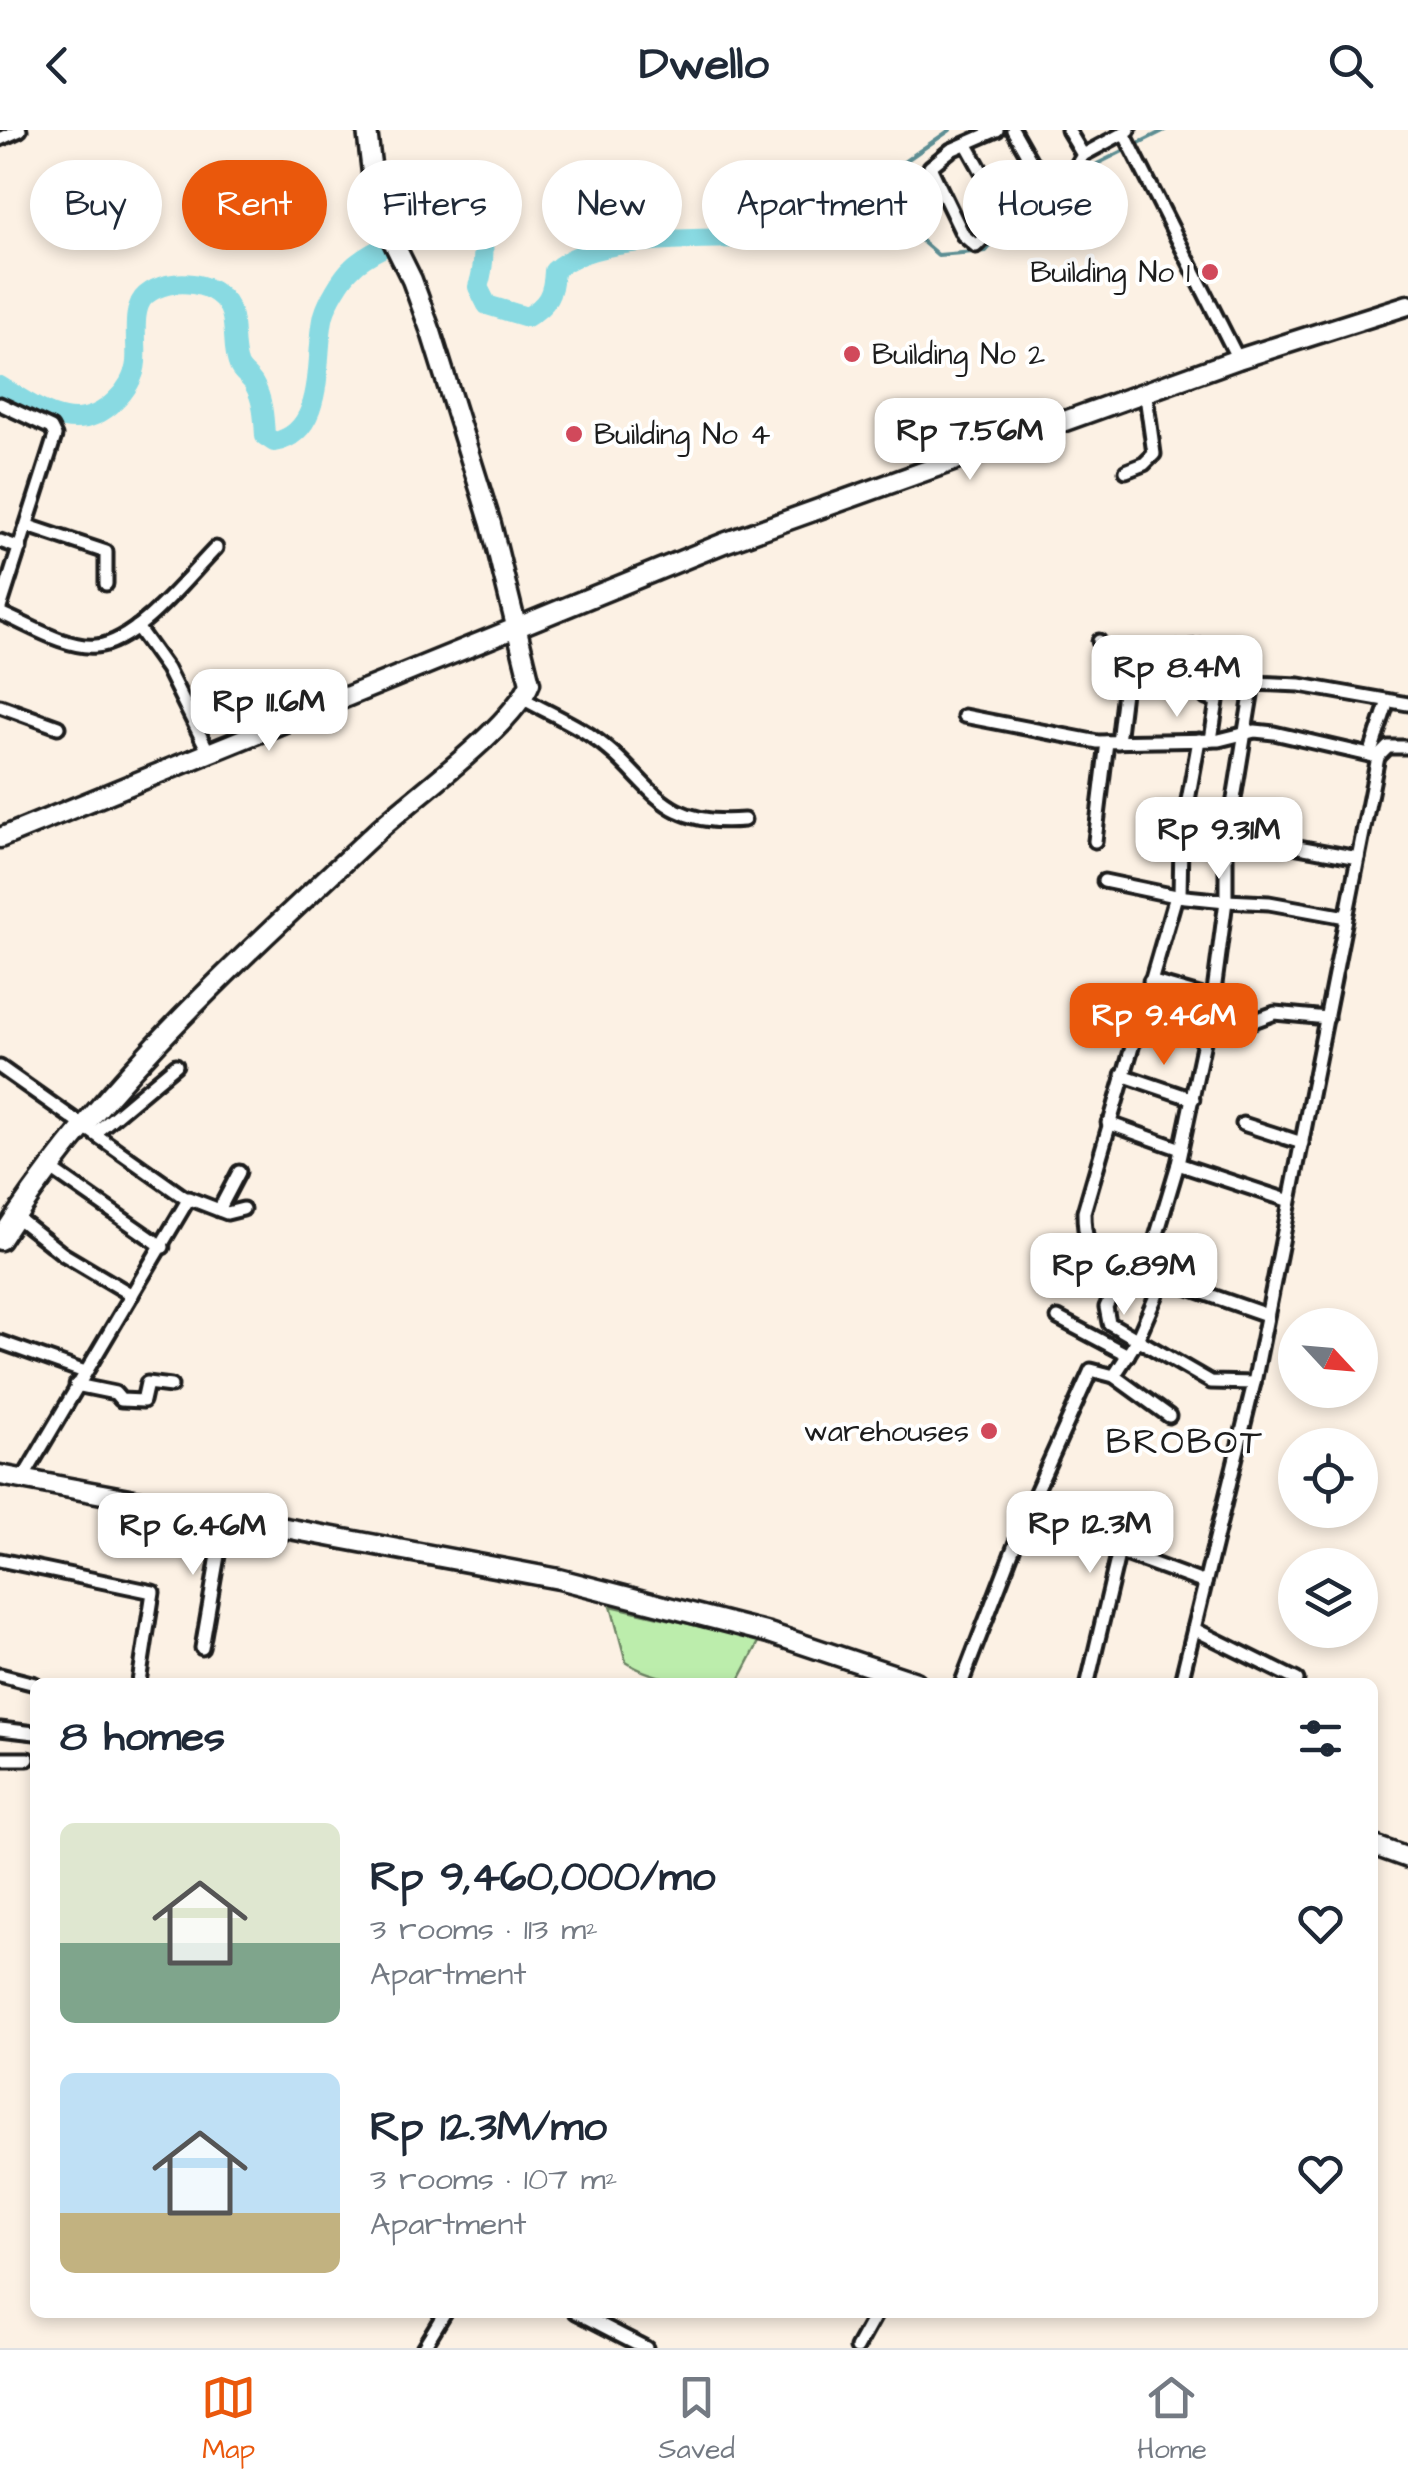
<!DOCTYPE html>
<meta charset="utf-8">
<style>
body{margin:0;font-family:"Architects Daughter",sans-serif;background:#f6f6f7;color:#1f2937;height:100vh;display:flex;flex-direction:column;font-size:38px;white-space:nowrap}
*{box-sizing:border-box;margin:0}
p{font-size:32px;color:#747a83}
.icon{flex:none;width:55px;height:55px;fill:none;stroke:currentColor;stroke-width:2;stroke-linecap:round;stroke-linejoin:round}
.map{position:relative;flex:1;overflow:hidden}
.drawer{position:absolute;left:30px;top:1548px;width:1348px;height:640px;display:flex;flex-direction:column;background:#fff;border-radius:15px;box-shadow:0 5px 15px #0003}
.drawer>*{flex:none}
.top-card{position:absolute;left:30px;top:30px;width:1350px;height:90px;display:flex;gap:20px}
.needle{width:65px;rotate:116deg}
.controls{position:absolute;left:1278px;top:1178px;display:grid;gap:20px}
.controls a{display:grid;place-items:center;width:100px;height:100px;border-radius:50%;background:#fff;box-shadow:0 5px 15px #0003;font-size:50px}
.price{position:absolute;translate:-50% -85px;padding:0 22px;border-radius:20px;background:#fff;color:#222;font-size:32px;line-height:65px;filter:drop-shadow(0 2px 5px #0008)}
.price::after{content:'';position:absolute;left:50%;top:60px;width:30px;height:22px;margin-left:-15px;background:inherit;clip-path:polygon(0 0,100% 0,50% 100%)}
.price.active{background:#ea580c;color:#fff}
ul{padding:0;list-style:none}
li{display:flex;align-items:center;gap:30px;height:250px;padding:0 30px}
li span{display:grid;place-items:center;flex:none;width:280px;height:200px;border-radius:15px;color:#555}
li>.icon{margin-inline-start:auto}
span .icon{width:120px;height:120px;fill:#fffc;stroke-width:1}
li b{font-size:42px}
h2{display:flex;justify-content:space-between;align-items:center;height:120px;padding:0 30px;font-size:42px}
.pill{padding:0 35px;border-radius:45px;background:#fff;box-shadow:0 5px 15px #0003;font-size:35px;line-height:90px}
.pill.active{background:#ea580c;color:#fff}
header{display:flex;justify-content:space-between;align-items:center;height:130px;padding:0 30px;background:#fff;font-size:45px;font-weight:700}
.tabs{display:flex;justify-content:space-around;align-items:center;height:140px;border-top:2px solid #e0e1e3;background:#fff;font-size:28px;color:#747a83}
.tabs a{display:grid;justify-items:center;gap:5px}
.tabs .active{color:#ea580c}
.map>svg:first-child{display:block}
.green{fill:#bcedac;stroke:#6c8464;stroke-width:2.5}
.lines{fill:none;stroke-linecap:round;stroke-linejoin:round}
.stream{stroke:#5d8e93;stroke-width:4}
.river{stroke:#89dae2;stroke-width:20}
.street-casing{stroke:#1c1c1c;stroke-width:19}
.secondary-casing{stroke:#1c1c1c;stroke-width:25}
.primary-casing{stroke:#1c1c1c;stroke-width:25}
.street{stroke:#fff;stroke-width:11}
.secondary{stroke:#fff;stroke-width:18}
.primary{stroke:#fff;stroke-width:18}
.poi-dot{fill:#d1495b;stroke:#fff;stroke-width:4}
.labels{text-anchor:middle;stroke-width:8;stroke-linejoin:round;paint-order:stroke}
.poi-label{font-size:30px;fill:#1c1c1c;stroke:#fff;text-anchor:end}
.quarter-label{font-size:35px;letter-spacing:2.5px;fill:#1c1c1c;stroke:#fff}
</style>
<header><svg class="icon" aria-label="back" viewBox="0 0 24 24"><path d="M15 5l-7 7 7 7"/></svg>Dwello<svg class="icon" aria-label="search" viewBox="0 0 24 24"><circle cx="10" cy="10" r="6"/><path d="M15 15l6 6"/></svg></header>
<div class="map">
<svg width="1408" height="2218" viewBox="0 0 1408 2218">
<rect width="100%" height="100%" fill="#fcf1e4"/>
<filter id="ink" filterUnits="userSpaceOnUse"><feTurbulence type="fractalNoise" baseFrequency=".01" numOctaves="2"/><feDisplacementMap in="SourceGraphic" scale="20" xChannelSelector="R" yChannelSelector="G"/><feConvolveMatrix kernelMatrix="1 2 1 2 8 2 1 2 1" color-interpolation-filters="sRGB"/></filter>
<g filter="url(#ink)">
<path class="green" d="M611,1476L760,1510L738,1552C702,1553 657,1553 626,1532Z"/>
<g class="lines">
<path class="stream" d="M950,0L898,36L867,81L909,100L938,125L986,121L1011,93L1029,82L1071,70L1097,34L1165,0"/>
<path class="river" d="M0,256C39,279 76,309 115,271C126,261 135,246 136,232C138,213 130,178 146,165C170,145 221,150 231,183C236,199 232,220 239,236C242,243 250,247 254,254C263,269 264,288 265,306L274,312C328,302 314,225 324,185C328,171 342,147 352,138C371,118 429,98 456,84L473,82C487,99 485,136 478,157L487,175L527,187C548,175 553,164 554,141C600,96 746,114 810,105C829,102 850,88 867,81"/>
<g class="street-casing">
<g id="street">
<path d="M997,0L951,20L930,37L963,105L976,116L1006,85L1066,53L1083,25L1129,0"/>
<path d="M1013,0L1050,65"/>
<path d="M1068,0L1083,25"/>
<path d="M1124,3L1238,229"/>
<path d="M0,9L20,0"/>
<path d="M967,15L1006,85"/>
<path d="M0,274L51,298L55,306L0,478"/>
<path d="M1126,341L1144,334L1154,324L1146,266"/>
<path d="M28,396L106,422V454"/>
<path d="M0,411L20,418"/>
<path d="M0,483C27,494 66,519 96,516C137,513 188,446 216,418"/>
<path d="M137,497L167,539L209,623"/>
<path d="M1099,511L1105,525L1238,513"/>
<path d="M1208,516L1206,568L1217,571L1211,610"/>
<path d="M522,568C545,581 569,591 590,605C653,648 654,698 744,690"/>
<path d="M0,576L58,597"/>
<path d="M964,586L1098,612L1219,610L1255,601L1274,603L1378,627"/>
<path d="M1118,612L1129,520"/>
<path d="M1370,625L1388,571"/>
<path d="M1228,704L1358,728"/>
<path d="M1095,711L1107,612"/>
<path d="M1104,751L1176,766"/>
<path d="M1180,766L1181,709L1199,610"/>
<path d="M1150,851L1213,869"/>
<path d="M1210,888L1248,893L1275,883L1327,888"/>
<path d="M0,937L188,1070L22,1350"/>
<path d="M1122,945L1193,969"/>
<path d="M1108,993L1181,1019"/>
<path d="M1243,994L1302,1013"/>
<path d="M95,1003L176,935"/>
<path d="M50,1038L163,1117"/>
<path d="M188,1068L227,1083L243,1079"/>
<path d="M1287,1070L1178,1034L1213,869L1226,771L1269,773L1346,787"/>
<path d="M219,1080L239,1042"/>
<path d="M15,1086L63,1124L132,1165"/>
<path d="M1126,1135L1106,1177L1109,1193L1211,1252L1254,1253"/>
<path d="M1146,1141L1178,1034"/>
<path d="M1264,1184L1106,1129C1086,1118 1084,1104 1084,1082L1176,766L1226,771V718L1253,553L1300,555L1408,574"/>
<path d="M1058,1188L1128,1225"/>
<path d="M0,1212L85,1242"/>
<path d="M1114,1246L1136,1212L1164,1148"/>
<path d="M76,1255L115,1263L121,1270L143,1271L147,1253L171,1256"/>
<path d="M1031,1373L1114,1404L1121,1412L1088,1552"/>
<path d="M1118,1421L1205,1453"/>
<path d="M0,1430L153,1462L139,1552"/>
<path d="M1194,1499L1297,1550"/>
<path d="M202,1518L225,1385"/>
<path d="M0,1545L35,1554"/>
<path d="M962,1552L1031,1373L1091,1240L1114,1246L1169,1286"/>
<path d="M1181,1552L1254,1253L1378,627L1388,617H1408"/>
<path d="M0,1599L35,1603"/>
<path d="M0,1629H28"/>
<path d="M576,2182L646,2218"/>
<path d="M423,2218L445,2182"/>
<path d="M857,2218L877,2182"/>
</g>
</g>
<g class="secondary-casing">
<g id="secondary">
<path d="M0,708L724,413L1238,229L1408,175"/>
<path d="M0,1110C101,952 242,828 377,701C415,666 513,596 530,553L491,394L431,202L412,150L376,77L367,0"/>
</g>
</g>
<g class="primary-casing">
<g id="primary">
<path d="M0,1345L559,1449L769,1503L916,1552"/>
<path d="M1372,1715L1408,1728"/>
</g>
</g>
<use href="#street" class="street"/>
<use href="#secondary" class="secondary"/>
<use href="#primary" class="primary"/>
</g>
</g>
<g class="poi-dot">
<circle cx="1210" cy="142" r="10"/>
<circle cx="852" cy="224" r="10"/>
<circle cx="574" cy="304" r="10"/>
<circle cx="989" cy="1301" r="10"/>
</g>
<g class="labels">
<g class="poi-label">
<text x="1190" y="152">Building No 1</text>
<text x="872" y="234" text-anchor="start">Building No 2</text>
<text x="594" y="314" text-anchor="start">Building No 4</text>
<text x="969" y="1311">warehouses</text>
</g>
<g class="quarter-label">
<text x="1185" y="1323">BROBOT</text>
</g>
</g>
</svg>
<div class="controls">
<a><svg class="needle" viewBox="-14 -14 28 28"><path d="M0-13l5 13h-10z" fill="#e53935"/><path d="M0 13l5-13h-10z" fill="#747a83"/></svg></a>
<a><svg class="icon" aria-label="locate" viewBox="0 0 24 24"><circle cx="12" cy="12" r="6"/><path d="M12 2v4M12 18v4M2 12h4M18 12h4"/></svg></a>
<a><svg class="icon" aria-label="layers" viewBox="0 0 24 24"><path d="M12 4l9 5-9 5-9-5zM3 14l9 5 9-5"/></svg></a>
</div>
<b class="price" style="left:970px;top:353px">Rp 7.56M</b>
<b class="price" style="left:1177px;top:590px">Rp 8.4M</b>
<b class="price" style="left:269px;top:624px">Rp 11.6M</b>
<b class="price" style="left:1219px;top:752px">Rp 9.31M</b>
<b class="price active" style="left:1164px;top:938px">Rp 9.46M</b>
<b class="price" style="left:1124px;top:1188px">Rp 6.89M</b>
<b class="price" style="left:1090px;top:1446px">Rp 12.3M</b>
<b class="price" style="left:193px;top:1448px">Rp 6.46M</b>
<div class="top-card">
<a class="pill">Buy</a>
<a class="pill active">Rent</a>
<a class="pill">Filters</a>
<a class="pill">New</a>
<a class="pill">Apartment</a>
<a class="pill">House</a>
</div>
<section class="drawer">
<h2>8 homes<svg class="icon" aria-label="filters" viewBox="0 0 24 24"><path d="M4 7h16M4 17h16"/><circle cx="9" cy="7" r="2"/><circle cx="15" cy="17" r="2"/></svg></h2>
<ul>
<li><span style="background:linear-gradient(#dfe7d0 60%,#7fa58c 0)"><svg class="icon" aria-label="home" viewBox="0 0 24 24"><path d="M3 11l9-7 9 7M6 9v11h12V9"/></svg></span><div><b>Rp 9,460,000/mo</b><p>3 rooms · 113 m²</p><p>Apartment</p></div><svg class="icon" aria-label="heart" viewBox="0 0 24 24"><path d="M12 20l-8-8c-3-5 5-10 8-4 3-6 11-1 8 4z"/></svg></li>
<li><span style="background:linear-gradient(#bfe0f5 70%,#c2b280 0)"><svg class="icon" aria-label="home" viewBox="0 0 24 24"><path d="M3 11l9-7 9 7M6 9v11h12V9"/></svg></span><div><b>Rp 12.3M/mo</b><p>3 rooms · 107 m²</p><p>Apartment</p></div><svg class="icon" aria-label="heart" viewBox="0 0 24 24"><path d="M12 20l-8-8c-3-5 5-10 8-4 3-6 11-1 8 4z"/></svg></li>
</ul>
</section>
</div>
<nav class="tabs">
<a class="active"><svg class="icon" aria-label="map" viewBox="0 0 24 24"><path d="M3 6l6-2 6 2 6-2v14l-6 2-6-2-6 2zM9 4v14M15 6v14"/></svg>Map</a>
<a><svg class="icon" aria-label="saved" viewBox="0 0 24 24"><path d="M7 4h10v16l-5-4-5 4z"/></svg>Saved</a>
<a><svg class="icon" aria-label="home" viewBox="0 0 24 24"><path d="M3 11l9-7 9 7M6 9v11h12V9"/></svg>Home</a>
</nav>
